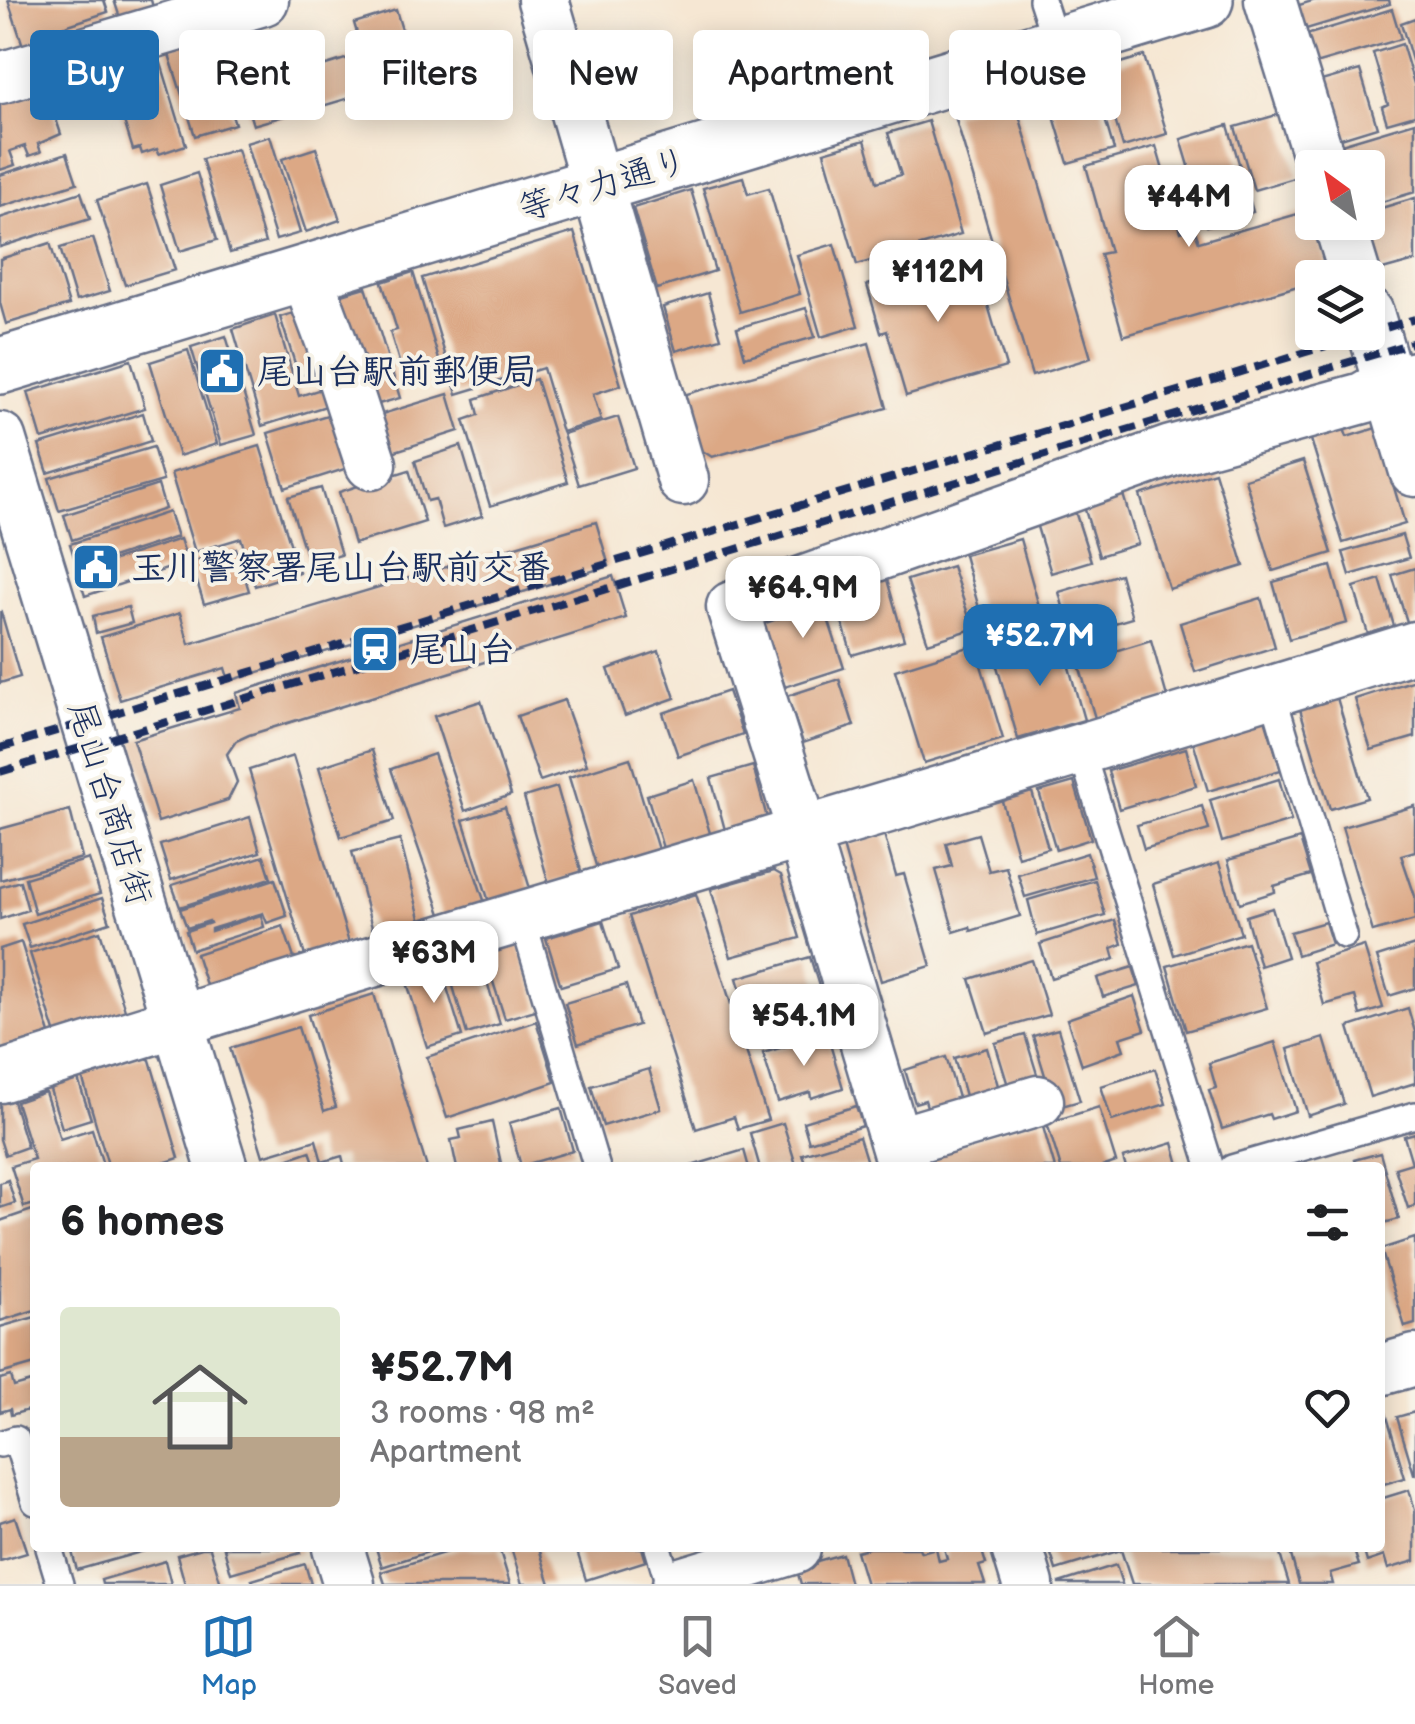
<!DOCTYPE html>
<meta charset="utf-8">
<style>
body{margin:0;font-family:"Balsamiq Sans","Klee One",sans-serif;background:#f2f2f2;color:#202124;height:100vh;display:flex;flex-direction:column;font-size:38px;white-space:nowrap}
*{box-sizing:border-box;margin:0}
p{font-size:32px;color:#757577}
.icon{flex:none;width:55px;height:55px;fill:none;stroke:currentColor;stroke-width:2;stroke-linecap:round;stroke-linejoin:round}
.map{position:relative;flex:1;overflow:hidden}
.sheet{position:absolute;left:30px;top:1162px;width:1355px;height:390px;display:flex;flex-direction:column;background:#fff;border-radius:10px;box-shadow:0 5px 25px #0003}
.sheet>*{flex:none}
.top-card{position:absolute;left:30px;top:30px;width:1355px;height:90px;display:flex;gap:20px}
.needle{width:65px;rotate:327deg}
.fabs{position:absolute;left:1295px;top:150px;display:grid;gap:20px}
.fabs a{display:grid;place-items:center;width:90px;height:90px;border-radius:10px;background:#fff;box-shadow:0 5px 25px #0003;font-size:50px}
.price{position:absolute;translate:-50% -85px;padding:0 22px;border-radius:20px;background:#fff;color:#222;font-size:32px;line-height:65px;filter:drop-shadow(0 2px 5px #0008)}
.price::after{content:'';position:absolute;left:50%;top:60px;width:30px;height:22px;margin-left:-15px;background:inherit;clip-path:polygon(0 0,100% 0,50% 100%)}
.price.on{background:#1f6fb2;color:#fff}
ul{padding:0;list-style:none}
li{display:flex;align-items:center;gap:30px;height:250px;padding:0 30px}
li span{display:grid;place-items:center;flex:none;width:280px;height:200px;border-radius:10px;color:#555}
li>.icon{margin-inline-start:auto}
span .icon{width:120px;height:120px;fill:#fffc;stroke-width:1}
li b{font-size:42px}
h2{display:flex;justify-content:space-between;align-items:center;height:120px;padding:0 30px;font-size:42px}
.tag{padding:0 35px;border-radius:10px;background:#fff;box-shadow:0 5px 25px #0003;font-size:35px;line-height:90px}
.tag.on{background:#1f6fb2;color:#fff}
.menu{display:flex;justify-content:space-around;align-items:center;height:140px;border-top:2px solid #e0e0e0;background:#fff;font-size:28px;color:#757577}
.menu a{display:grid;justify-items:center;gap:5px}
.menu .on{color:#1f6fb2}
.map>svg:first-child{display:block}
.building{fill:#dca885}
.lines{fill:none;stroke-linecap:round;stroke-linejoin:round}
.service-casing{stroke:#686f87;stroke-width:30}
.minor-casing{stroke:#686f87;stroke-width:55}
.tertiary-casing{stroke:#686f87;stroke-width:60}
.service{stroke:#fff;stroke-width:25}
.minor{stroke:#fff;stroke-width:50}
.tertiary{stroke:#fff;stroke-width:55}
.rail{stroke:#1b2f5e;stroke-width:8;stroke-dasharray:15 8;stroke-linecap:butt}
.labels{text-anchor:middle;stroke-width:8;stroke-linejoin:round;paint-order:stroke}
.street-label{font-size:35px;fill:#1b2f5e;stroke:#f7f3e8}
.poi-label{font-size:35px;font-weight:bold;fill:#1b2f5e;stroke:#f7f3e8;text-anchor:start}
</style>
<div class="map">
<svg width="1415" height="1584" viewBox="0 0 1415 1584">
<rect width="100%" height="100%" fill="#f7f3e8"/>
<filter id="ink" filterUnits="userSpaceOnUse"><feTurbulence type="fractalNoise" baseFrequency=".01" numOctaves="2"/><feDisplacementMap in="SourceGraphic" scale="20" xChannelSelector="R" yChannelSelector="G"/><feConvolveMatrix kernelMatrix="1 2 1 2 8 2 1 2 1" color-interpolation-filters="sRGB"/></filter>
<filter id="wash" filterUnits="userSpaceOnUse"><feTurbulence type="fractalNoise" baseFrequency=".0048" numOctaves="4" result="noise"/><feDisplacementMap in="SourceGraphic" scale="40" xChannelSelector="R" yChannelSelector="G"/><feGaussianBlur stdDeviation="2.25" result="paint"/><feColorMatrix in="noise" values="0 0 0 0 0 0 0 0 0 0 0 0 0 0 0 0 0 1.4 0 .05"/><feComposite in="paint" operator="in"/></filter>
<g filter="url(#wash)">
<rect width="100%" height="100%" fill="#f6e7d3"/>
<g id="blocks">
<g class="building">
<path d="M8,0H104L108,12L62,27L64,33L23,46Z"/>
<path d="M114,0H151L154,11L121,21Z"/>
<path d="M1315,0H1389L1390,4L1303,30L1296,6Z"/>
<path d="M1392,9L1401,39L1315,64L1306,35Z"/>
<path d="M396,10L416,77L374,89L354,23Z"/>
<path d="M1415,18V66L1414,67L1401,23Z"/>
<path d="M207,35L235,124L195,136L167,48Z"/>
<path d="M1402,44L1415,87V115L1387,123L1382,107L1388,104L1373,53Z"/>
<path d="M282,50L302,111L253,125L234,65Z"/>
<path d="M358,55L370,92L309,110L297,74Z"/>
<path d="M1144,56L1167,134L1123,147L1100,69Z"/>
<path d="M161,63L186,145L159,154L157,149L142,154L140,148L133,150L115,92L122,89L121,84L134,80L132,71Z"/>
<path d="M1360,70L1377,127L1338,139L1321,81Z"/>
<path d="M1093,78L1114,150L1068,163L1047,93Z"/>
<path d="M46,89L61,134L38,144L41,152L29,156L25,146L10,151L15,165L0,170V101Z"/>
<path d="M1013,95L1091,358L1032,376L954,113Z"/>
<path d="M1280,114L1298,177L1254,190L1235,127Z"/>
<path d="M928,121L961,234L857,265L824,152L865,140L877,182L901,175L888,133Z"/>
<path d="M1415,122V192L1368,206V168H1348L1341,144Z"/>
<path d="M1228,125L1253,212L1207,226L1181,139Z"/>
<path d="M270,136L300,233L276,240L246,143Z"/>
<path d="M1156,146L1181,232L1194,228L1199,242L1312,210V222H1315L1328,267L1323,278H1312V282L1123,336L1100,254L1110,252L1086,166Z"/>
<path d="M316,148L340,220L306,232L282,159Z"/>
<path d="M237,149L265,243L230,253L202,159Z"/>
<path d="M67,153L77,183L0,207V175Z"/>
<path d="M197,173L217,240L180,251L160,185Z"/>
<path d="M743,177L748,194L769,188L800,294L740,312L703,188Z"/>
<path d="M147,184L175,270L125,285L97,200Z"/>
<path d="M691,190L715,271L657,289L633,208Z"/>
<path d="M81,192L90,219L0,247V218Z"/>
<path d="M1415,198V261L1379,271L1365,222H1368V212Z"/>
<path d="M574,232L621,385L593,394L601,420L562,432L543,368L457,394L422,278Z"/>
<path d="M93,238L110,291L76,301L60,248Z"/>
<path d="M50,243L69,305L6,324L0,303V259Z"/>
<path d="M834,244L858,326L821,337L797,255Z"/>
<path d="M973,254L1006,367L906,396L887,331L881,333L867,285Z"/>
<path d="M413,272L442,370L405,381L390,332L397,330L382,282Z"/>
<path d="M366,287L400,398L368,407L335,296Z"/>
<path d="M708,293L721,338L676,351L663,307Z"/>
<path d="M310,308L328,367L299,376L280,317Z"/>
<path d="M806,308L815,337L745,357L737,328Z"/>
<path d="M275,315L299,396L334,385L339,402L262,426L233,329Z"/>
<path d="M226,336L256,435L221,445L191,347Z"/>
<path d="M869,343L887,408L712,457L698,448L683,395Z"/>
<path d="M188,350L217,444L179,456L150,362Z"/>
<path d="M131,360L145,408L42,439L28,392Z"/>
<path d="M536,379L568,482L490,506L464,420L479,415L475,399Z"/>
<path d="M448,394L459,431L383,455L372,417Z"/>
<path d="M337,412L354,466L285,488L268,433Z"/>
<path d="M143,413L151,441L48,473L39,445Z"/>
<path d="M618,417L634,468L579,485L563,434Z"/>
<path d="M1342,423L1347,437L1376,428L1405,524L1343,543L1309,433Z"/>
<path d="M260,446L299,572L255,586L241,538L195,552L171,473Z"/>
<path d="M461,446L482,516L443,528L435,499L427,501L415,461Z"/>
<path d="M153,447L163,481L59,511L49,478Z"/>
<path d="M1303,461L1332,553L1273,571L1245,479Z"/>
<path d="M409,470L425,522L354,544L339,492Z"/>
<path d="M1215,472L1244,566L1169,589L1140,495Z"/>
<path d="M158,485L165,509L72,540L64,515Z"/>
<path d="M321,488L341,555L309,564L288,497Z"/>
<path d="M1122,491L1138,544L1099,556L1083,503Z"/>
<path d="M1074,508L1091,561L1051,573L1035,520Z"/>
<path d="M169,512L177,537L78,569L70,544Z"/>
<path d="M596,522L609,566L229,681L225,668L120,700L101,637L180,613L189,644Z"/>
<path d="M1402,535L1409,558L1350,575L1343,552Z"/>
<path d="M180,539L188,562L85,596L77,572Z"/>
<path d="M1020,539L1042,617L986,633L964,555Z"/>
<path d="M236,548L249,591L204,604L191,562Z"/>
<path d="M952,566L973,629L928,643L907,580Z"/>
<path d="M1331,566L1347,623L1289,639L1273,582Z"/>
<path d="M1415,568V623L1408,625L1392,575Z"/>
<path d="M1120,574L1132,618L1071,636L1059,592Z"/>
<path d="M613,576L626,618L249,735L236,741L227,754L237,782L228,800L158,822L133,740L240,708L236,693Z"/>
<path d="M886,576L904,640L852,655L833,591Z"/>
<path d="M1380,579L1394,626L1368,634L1354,587Z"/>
<path d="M819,591L844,668L785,687L763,621Z"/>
<path d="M1261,598L1275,647L1195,672L1180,623Z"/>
<path d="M128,607L132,623L96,633L93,616Z"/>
<path d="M1,612L20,677L0,683V613Z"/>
<path d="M1061,639L1084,720L1018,739L995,659Z"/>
<path d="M1151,640L1167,697L1095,718L1078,662Z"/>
<path d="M975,645L1003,739L924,763L895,670Z"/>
<path d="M659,651L675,698L625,716L608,669Z"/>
<path d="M839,679L854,726L803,743L787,696Z"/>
<path d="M1415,680V737L1371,750L1355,699Z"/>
<path d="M728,691L743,734L678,756L663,713Z"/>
<path d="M1337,698L1367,798L1330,809L1300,709Z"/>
<path d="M564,700L587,765L540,781L517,716Z"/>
<path d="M481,701L511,795L465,811L434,716Z"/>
<path d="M1265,719L1281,770L1208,791L1193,741Z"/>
<path d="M1186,748L1196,786L1119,809L1108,771Z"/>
<path d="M372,750L394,821L341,837L319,767Z"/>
<path d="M434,754L485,903L442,917L391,769Z"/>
<path d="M293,756L349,943L305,956L249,770Z"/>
<path d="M630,758L659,853L598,872L569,777Z"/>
<path d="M753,766L767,818L725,830L711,778Z"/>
<path d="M1279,779L1291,821L1222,842L1210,800Z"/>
<path d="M694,780L713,843L666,858L647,795Z"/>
<path d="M1074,782L1091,839L1056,850L1039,792Z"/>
<path d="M557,787L582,874L549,884L524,797Z"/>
<path d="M1032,792L1048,848L1018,857L1002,801Z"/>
<path d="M1202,806L1209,830L1144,849L1137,825Z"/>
<path d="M1415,806V851L1401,855L1415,896V920L1373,932L1342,827Z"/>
<path d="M505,807L531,892L490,905L463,820Z"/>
<path d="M70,810L82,858L0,880V829Z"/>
<path d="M250,817L260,852L171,880L160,845Z"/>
<path d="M884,834L896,876L904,874L931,966L881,981L843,846Z"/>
<path d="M978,834L989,871L1006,867L1020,916L971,931L970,927L954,932L936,870L952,866L946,843Z"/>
<path d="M1300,839L1311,875L1274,886L1275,892L1240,903L1228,860Z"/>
<path d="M400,840L422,926L375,939L352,852Z"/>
<path d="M1087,853L1094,877L1025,897L1018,874Z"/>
<path d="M264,856L271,878L180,907L172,885Z"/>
<path d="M89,859L100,894L35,914L25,878Z"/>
<path d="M1219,863L1241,934L1174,955L1153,884Z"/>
<path d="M774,871L781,875L800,938L731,957L711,889Z"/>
<path d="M275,879L287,916L267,923L263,913L211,929V931L261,915L264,927L192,950L186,931L210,923L209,921L187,928L180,909Z"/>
<path d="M1095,880L1105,915L1037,935L1028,900Z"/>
<path d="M20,881L28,910L0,919V887Z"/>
<path d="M696,894L768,1120L738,1129L734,1117L696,1129L629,916Z"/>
<path d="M102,898L110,922L30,948L22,924Z"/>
<path d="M1272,908L1287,957L1260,966L1246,916Z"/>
<path d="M1115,920L1122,944L1112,948L1115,959L1051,978L1040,944Z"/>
<path d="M603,921L618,969L561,986L546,938Z"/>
<path d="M1325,922L1332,944L1297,955L1290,932Z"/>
<path d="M283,926L295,961L207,988L196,954Z"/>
<path d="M100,931L126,1013L56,1035L30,953Z"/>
<path d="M21,942L50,1034L0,1050V949Z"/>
<path d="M1247,942L1267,1008L1186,1031L1167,966Z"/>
<path d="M519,943L539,1009L505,1019L484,954Z"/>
<path d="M1415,945V988L1389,996L1377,957Z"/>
<path d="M1364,946L1383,1008L1360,1015L1355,996L1324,1005L1312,962Z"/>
<path d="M810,957L825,1006L752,1029L737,978Z"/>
<path d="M480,959L500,1024L467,1034L448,969Z"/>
<path d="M1032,960L1049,1015L987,1033L970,979Z"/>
<path d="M440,965L462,1036L427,1047L405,976Z"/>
<path d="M1133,967L1139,986L1103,997L1097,978Z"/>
<path d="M626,985L638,1025L578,1044L565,1003Z"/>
<path d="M374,994L427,1168H345L342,1156L322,1162L316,1140L263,1156L230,1048L298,1027L324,1111L336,1107L308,1015Z"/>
<path d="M1134,996L1145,1030L1120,1038L1124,1050L1082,1065L1067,1019Z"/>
<path d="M1408,1008L1415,1032V1083L1370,1097L1349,1027Z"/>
<path d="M536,1021L555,1082L447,1118L427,1057Z"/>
<path d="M1058,1029L1080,1101L1055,1108L1033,1036Z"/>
<path d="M827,1034L843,1088L811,1098L810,1092L778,1102L763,1053Z"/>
<path d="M1025,1035L1040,1084L1010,1092L995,1043Z"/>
<path d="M1324,1038L1344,1104L1308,1116L1288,1049Z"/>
<path d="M1275,1042L1296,1111L1271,1119L1269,1114L1222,1129L1209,1090L1216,1088L1209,1063Z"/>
<path d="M987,1048L1001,1096L968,1106L954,1058Z"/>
<path d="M141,1055L150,1060L179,1158L148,1168H109L81,1073Z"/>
<path d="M946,1057L961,1108L930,1117L925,1100L915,1103L905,1070Z"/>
<path d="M649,1069L661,1109L603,1126L591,1086Z"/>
<path d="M1155,1069L1166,1104L1112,1121L1101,1086Z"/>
<path d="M76,1073L91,1119L62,1128L48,1083Z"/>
<path d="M45,1092L60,1139L92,1129L104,1168H35V1204L24,1207L11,1166L34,1159L16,1102Z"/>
<path d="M11,1095L27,1147L5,1155L0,1139V1098Z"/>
<path d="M856,1106L863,1126L809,1142L803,1122Z"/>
<path d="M1099,1107L1116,1162L1099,1168H1061L1047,1123Z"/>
<path d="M561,1108L573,1151L521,1166L509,1123Z"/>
<path d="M1041,1120L1055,1168H925L922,1156Z"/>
<path d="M492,1122L502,1168H457L451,1140L461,1138L459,1130Z"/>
<path d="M783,1123L797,1168H760L750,1133Z"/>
<path d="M1415,1133V1206L1408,1208L1395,1168L1412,1163L1404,1136Z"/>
<path d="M859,1137L868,1166L807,1168L802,1154Z"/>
<path d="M1173,1143L1180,1168H1126L1123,1158Z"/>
<path d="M744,1150L749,1168H688V1167Z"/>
<path d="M310,1151L316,1168H264V1167Z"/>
<path d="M1380,1153L1399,1219L1380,1224V1168H1356L1354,1160Z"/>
<path d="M8,1180L15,1203L0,1208V1183Z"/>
<path d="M35,1209V1310L0,1321V1221Z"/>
<path d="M1415,1238V1324L1405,1327L1381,1249Z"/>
<path d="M35,1317V1364L0,1374V1327Z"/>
<path d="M11,1376L14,1387L35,1381V1408L11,1415L10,1409L0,1412V1379Z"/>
<path d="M1381,1396L1405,1478L1380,1485V1397Z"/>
<path d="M1415,1412V1474H1414L1397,1417Z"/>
<path d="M1409,1490L1415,1510V1561L1388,1569L1384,1556L1367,1562L1363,1548H1380V1499Z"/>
<path d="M15,1517L27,1553L0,1561V1522Z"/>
<path d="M71,1548H151V1549L77,1570Z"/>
<path d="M202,1548H210L221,1584H185L177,1555Z"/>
<path d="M224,1548H299L300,1553L231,1573Z"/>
<path d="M376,1548H440L382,1567Z"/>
<path d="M460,1548H499L510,1584H385L381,1572Z"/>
<path d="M511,1548H539L550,1584H522Z"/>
<path d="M576,1548H642L646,1561L586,1580Z"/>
<path d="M869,1548H919L921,1552L936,1548L939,1561L947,1559L944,1548H981L986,1564L979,1566L985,1584H866L856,1551Z"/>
<path d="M1049,1548H1278L1289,1584H1132L1121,1550L1056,1570Z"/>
<path d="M1289,1548H1353L1359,1565L1330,1573L1333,1584H1299Z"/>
<path d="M842,1554L850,1584H801L796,1567Z"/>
<path d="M165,1561L171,1584H102L101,1580Z"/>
<path d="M305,1564L311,1584H254L252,1580Z"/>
<path d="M1116,1565L1122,1584H1059V1583Z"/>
</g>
</g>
</g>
<g filter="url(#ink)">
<use href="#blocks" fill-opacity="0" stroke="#686f87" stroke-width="2.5"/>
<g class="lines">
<g class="service-casing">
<g id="service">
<path d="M1042,0L1057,46"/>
<path d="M1272,692L1344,935"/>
<path d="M1081,750L1211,1168"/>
<path d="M522,918L597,1168"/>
<path d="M1232,1168L1415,1115"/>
<path d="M0,1444L16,1439L35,1502"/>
<path d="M49,1548L60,1584"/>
<path d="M658,1548L669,1584"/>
</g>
</g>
<g class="minor-casing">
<g id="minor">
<path d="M543,0L683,480"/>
<path d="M1270,0L1322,168"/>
<path d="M0,78L263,0"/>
<path d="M1339,222L1356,278"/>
<path d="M306,274L331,341L371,464"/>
<path d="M1368,313L1415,471"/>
<path d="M0,438L222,1168"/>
<path d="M0,1077C470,928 944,794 1415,647"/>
<path d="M896,1143L1038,1101"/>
<path d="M903,1168L803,832L732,607L1171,451L1363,398L1389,383L1415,377"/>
<path d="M1380,1370L1415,1360"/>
<path d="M338,1548L349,1584"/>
<path d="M1017,1548L1028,1584"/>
<path d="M678,1584L795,1548"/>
</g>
</g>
<g class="tertiary-casing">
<path id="tertiary" d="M0,366L1205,0"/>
</g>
<use href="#service" class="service"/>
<use href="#minor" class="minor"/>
<use href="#tertiary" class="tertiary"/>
<g class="rail">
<path d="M0,748L1415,319"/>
<path d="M0,772L377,659L1415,342"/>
</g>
</g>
</g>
<defs>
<g id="civic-square" transform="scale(2.5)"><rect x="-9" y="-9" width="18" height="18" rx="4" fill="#1f6fb2" stroke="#f7f3e8"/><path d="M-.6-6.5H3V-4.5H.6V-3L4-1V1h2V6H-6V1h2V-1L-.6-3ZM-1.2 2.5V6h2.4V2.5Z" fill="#fff"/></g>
<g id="station-square" transform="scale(2.5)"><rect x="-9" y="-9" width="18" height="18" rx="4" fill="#1f6fb2" stroke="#f7f3e8"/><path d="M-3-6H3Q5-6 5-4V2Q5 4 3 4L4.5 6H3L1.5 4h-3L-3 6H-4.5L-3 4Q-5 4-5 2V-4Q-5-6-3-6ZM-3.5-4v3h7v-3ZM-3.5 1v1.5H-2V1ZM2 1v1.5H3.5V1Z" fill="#fff"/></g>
</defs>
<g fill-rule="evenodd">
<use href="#civic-square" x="222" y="371"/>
<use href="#civic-square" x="96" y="567"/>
<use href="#station-square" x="375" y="649"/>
</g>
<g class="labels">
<g class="street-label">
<text transform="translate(603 184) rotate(-17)" y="12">等々力通り</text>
<text transform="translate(111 803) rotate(73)" y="12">尾山台商店街</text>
</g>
<g class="poi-label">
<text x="257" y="383">尾山台駅前郵便局</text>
<text x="131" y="579">玉川警察署尾山台駅前交番</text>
<text x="410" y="661">尾山台</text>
</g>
</g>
</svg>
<div class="fabs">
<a><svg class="needle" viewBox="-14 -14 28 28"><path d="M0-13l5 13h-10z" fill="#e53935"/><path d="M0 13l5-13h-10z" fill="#757577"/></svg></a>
<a><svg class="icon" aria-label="layers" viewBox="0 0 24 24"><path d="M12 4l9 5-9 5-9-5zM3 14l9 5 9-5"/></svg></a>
</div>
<b class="price" style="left:1189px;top:250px">¥44M</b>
<b class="price" style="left:938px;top:325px">¥112M</b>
<b class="price" style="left:803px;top:641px">¥64.9M</b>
<b class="price on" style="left:1040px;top:689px">¥52.7M</b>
<b class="price" style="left:434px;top:1006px">¥63M</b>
<b class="price" style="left:804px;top:1069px">¥54.1M</b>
<div class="top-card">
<a class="tag on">Buy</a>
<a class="tag">Rent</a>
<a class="tag">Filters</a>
<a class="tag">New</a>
<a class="tag">Apartment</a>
<a class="tag">House</a>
</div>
<section class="sheet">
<h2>6 homes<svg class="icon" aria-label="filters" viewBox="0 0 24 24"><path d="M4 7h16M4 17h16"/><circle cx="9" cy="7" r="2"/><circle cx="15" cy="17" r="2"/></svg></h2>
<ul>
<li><span style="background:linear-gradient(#dfe7d0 65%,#b9a48a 0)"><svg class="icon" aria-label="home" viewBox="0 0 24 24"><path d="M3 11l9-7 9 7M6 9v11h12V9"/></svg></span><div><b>¥52.7M</b><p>3 rooms · 98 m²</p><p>Apartment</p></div><svg class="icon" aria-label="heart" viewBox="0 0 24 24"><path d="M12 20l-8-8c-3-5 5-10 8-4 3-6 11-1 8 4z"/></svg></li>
</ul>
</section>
</div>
<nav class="menu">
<a class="on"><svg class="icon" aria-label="map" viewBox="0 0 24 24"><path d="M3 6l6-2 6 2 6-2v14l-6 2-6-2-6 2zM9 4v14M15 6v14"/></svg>Map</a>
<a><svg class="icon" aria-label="saved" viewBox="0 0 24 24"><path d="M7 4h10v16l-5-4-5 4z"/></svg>Saved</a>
<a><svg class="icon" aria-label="home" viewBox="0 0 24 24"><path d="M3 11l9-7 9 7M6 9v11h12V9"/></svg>Home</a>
</nav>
